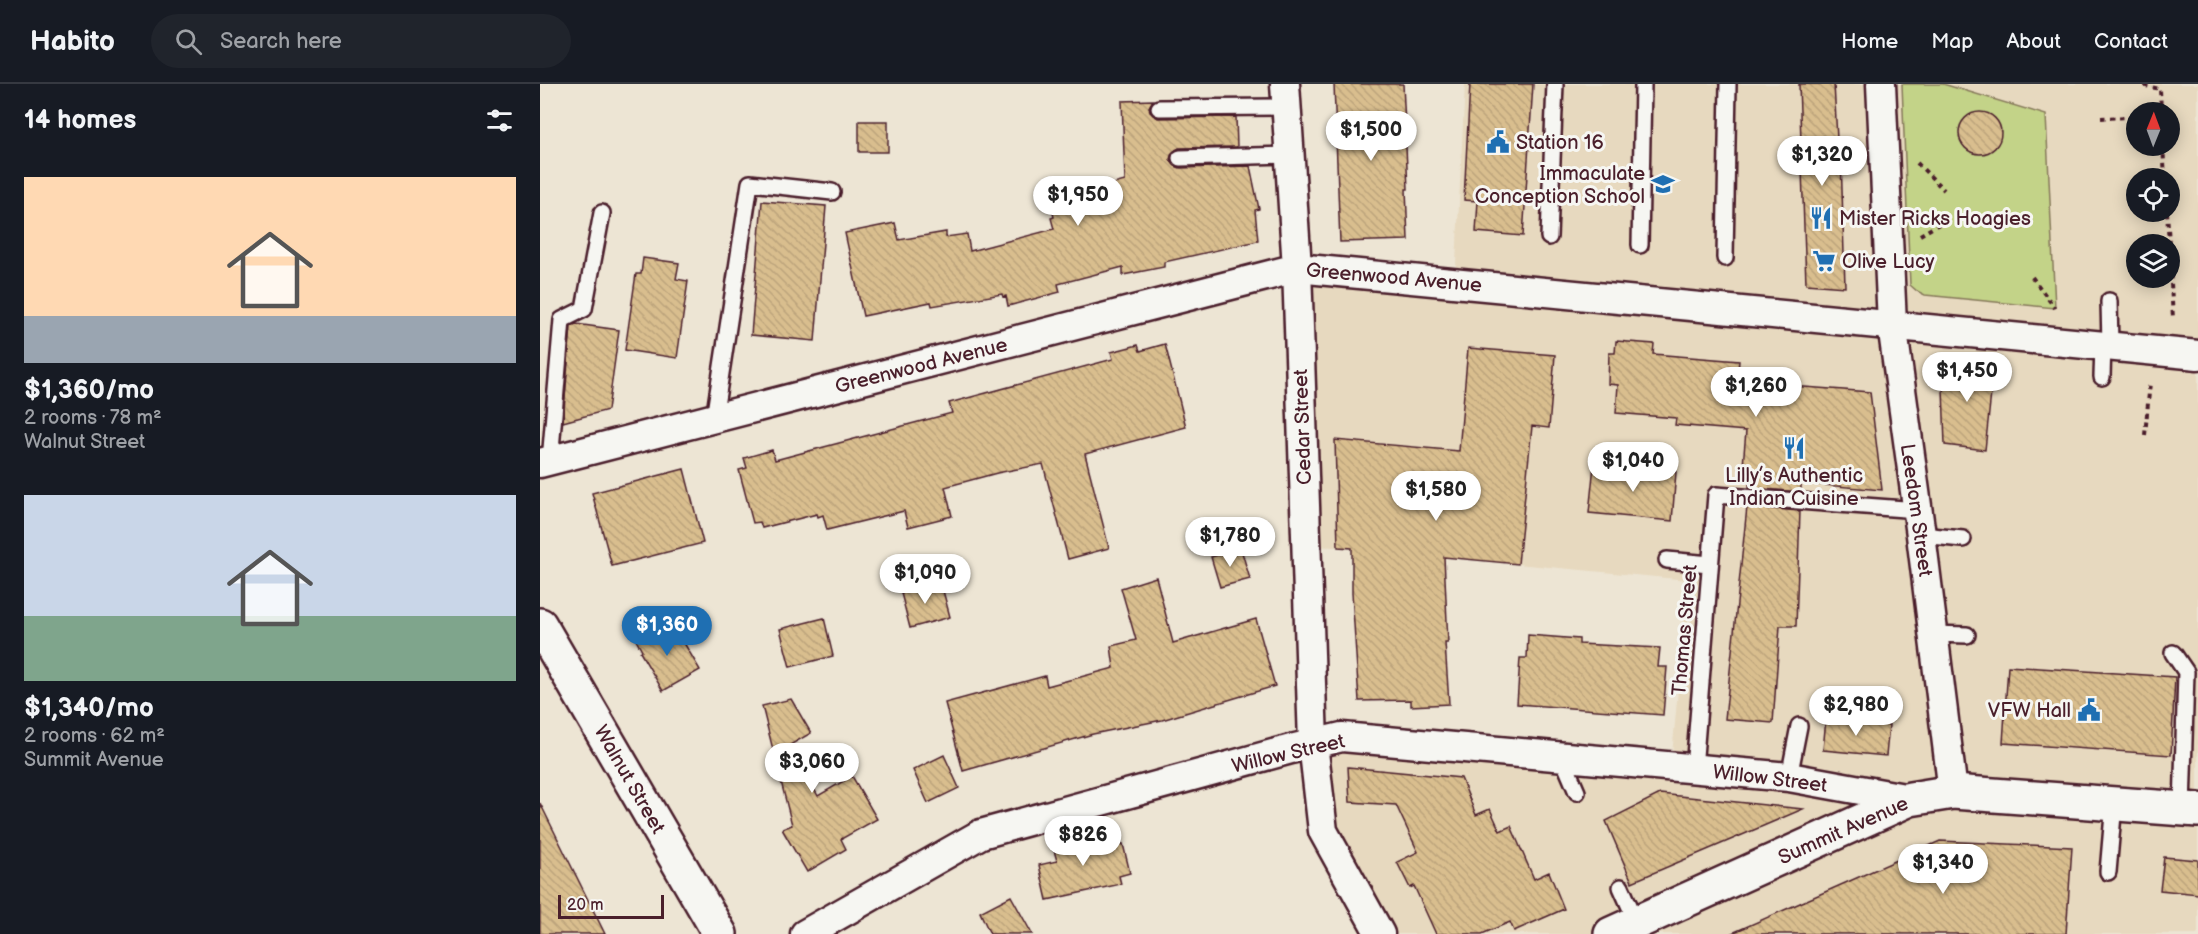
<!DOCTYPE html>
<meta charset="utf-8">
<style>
body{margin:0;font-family:"Balsamiq Sans",sans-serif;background:#20242c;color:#f1f3f6;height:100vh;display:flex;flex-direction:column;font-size:22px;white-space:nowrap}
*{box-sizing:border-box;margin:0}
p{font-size:20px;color:#9ea1a6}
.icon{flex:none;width:33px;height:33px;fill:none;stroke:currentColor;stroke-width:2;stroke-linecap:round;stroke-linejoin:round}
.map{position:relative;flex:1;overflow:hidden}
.details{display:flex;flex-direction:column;background:#171b24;width:540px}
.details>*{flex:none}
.needle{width:39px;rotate:1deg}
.buttons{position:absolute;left:1586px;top:18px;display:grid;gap:12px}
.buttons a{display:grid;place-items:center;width:54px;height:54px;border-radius:50%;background:#171b24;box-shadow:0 3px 15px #0003;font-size:30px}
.scale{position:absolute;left:18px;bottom:15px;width:106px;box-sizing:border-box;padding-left:6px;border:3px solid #4a1f2b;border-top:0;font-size:16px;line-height:21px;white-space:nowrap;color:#4a1f2b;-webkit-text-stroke:4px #f6f6f2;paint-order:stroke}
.price{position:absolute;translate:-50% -51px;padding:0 14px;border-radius:21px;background:#fff;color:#222;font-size:20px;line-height:39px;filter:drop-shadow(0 2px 3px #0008)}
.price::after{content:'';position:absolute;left:50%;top:36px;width:18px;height:14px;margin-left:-9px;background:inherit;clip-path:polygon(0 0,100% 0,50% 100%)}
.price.selected{background:#1f6fb2;color:#fff}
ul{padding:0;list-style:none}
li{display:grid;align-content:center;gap:12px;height:318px;padding:0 24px}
li span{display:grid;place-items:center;height:186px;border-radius:0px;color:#555}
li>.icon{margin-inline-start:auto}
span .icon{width:108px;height:108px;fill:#fffc;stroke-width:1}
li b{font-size:26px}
h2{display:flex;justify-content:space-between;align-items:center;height:72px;padding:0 24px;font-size:26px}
header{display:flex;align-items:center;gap:36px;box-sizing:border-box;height:84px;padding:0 30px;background:#171b24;border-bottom:2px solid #363941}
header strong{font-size:28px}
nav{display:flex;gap:33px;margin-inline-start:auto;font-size:21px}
.search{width:420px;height:54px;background:#20242c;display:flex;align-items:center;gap:15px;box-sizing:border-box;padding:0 21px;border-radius:33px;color:#9ea1a6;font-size:22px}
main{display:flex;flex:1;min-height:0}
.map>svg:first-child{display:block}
.built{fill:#e7d9bf;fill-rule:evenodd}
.green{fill:#c3d388;stroke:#86795a;stroke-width:1.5}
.building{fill:url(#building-back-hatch);stroke:#4a1f2b;stroke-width:1.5}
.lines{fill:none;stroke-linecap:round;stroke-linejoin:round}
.service-casing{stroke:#4a1f2b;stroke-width:20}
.minor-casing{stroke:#4a1f2b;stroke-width:33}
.tertiary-casing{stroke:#4a1f2b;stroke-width:38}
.path{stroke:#4a1f2b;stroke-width:4;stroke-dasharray:4.5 4.5;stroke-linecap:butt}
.service{stroke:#f6f6f2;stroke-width:15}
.minor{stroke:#f6f6f2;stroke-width:28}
.tertiary{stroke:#f6f6f2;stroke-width:33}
.labels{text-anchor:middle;stroke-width:6;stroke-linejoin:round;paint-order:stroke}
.poi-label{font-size:20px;fill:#4a1f2b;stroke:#f6f6f2;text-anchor:start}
.street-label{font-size:20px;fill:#4a1f2b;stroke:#f6f6f2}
</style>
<header>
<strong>Habito</strong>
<div class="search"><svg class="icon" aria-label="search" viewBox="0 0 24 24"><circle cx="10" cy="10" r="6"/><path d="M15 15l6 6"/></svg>Search here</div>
<nav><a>Home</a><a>Map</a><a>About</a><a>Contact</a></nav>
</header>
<main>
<section class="details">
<h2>14 homes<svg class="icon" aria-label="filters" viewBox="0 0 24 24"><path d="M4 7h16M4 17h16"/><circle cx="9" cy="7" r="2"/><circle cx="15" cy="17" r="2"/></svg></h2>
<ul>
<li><span style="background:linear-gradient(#ffd9b3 75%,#9aa5b1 0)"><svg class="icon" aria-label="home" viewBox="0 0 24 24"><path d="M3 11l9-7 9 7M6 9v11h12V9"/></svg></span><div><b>$1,360/mo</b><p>2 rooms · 78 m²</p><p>Walnut Street</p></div></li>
<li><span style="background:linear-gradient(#c9d6e8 65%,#7fa58c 0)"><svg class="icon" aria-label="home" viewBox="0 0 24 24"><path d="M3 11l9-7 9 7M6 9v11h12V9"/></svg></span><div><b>$1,340/mo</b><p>2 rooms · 62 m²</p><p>Summit Avenue</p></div></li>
</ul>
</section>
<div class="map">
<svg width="1658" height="850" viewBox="0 0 1658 850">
<defs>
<pattern id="building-back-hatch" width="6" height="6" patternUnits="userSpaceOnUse" patternTransform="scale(1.5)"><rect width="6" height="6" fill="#d9be8e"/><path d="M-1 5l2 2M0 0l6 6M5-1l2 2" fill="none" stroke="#bca37b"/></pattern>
</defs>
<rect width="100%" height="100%" fill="#ede5d4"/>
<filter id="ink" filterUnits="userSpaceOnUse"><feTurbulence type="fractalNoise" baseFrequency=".0167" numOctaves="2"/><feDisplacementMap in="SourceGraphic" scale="12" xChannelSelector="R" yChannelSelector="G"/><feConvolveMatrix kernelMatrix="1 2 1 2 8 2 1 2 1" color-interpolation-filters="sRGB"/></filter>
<g filter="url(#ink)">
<path class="built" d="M925,0H1658V850H840L783,747L773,659L1131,682L1148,496L798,463L766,462L757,184L915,199ZM1596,28H1629V62H1596ZM1596,94H1629V128H1596ZM1596,160H1629V194H1596Z"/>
<path class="green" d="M1362,0H1403L1506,31L1515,224L1385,211L1377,207L1370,201Z"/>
<g class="building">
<path d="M794,0H863L868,105H866L868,156L800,158Z"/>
<path d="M930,0H993L983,152L936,148L938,117L924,116Z"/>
<path d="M1259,0H1294L1298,73H1301L1305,203L1266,200Z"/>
<path d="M613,16L609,23L610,28L618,34L696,33L697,63L639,64L632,69L630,75L635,82L640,84L710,82L719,125L715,126L718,157L624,178V183L583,191V183L518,200L520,208L468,222L466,212L463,213L462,210L392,222L391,218L323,232L305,149L355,139L359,156L406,148V153L427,150L430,167L514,145L511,134L514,133L510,117L585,97L582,17Z"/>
<circle cx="1440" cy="49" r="21"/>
<rect x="319" y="37" width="29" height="31"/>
<path d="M222,117L286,122L275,257L211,251Z"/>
<path d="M103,174L139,179L136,195L148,197L137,274L85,266L96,190H101Z"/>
<path d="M36,240L79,246L68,326L23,338L31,242Z"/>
<path d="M1076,257L1114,260L1113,270L1199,277L1197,298L1330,308L1342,406L1261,399V408L1209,404L1210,394L1202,393L1206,347L1135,341L1136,334L1076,329L1078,301L1068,300L1069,269H1075Z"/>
<path d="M625,260L646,343L545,370L569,464L528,475L503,380L457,389L405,403L412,432L368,443L364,427L287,446L283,431L278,433L277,430L222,444L220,438L213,439L199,386L207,384L204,374L232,366L235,376L412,329L409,319L573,275L571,268L598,261L600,267Z"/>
<path d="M928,264L1015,271L1009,344L992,342L978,480L904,473L908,559H905L909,620L871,622V616L819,617L812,509V464L798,463L795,356L919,367Z"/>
<path d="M1402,276L1454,281L1445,366L1405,361Z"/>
<path d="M1054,381L1136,388L1132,437L1049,429Z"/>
<path d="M144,385L163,459L72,482L52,409Z"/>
<path d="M1207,423L1260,427L1256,542H1240L1233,639L1185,635Z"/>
<path d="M701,465L710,495L680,503L671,473Z"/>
<path d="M616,493L633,559L716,535L735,602L622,636L553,650L423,687L405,619L505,592L507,602L574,584L571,562L596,556L581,504Z"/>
<path d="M401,499L410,533L370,544L361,509Z"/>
<path d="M284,534L293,572L250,583L240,545Z"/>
<path d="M126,539L131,549L137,547L160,586L123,607L100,568L102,567L96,556Z"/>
<path d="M988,551L1039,555V560L1120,564L1118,583H1127L1123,631L977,620L980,574H987Z"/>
<path d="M1468,582L1635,593L1631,671L1463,659Z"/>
<path d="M251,615L271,649L250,661L278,712L312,692L337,735L301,755L306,765L267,788L242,745L252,741L222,622Z"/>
<path d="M1286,635L1349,641L1346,672L1283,666Z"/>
<path d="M404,671L419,704L388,719L373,686Z"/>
<path d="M808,683L921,694L936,731L950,725L960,747L971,742L994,795L1009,788L1024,825L974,847L970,838L942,850H896L874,802L870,804L857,778L878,768L856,721L810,718Z"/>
<path d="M1120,710L1263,725L1092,798L1066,737Z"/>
<path d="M0,719L65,850H0Z"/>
<path d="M560,748L563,764L583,760L590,789L579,792L581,800L507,816L499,781L517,777L512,759Z"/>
<path d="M1400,757L1532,763L1526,850H1190Z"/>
<path d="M1624,773L1658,776V810L1620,806Z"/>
<path d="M471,812L492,850H450L440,828Z"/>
</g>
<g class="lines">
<g class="service-casing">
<g id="service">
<path d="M619,24L746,23"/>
<path d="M640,74L749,71"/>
<path d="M1009,153L1015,0"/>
<path d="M1100,161L1103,0"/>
<path d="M1185,174L1188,0"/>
<path d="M1569,217L1570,261"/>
<path d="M1562,293L1563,260"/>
<path d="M174,335L210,99L292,108"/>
<path d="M10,377L22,236L44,225L62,129"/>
<path d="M1381,451L1423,455"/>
<path d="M1127,476L1170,480"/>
<path d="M1393,550L1427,551"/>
<path d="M1633,569L1646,588L1642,725"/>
<path d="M1022,673L1037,708"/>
<path d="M1154,685L1176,411L1378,426"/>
<path d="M1249,693L1259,642"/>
<path d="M1568,788L1574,719"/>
<path d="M1081,803L1097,839"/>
</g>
</g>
<g class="minor-casing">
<g id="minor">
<path d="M745,0L757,184L773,659L783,747L840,850"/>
<path d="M1341,0L1352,240L1381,451L1413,708"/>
<path d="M0,379L757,184L1658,271"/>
<path d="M265,850L441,750L751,665L802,653L1249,693L1370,715"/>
</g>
</g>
<g class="tertiary-casing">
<g id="tertiary">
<path d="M0,541L180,850"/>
<path d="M1071,850L1370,715L1413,708L1658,726"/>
</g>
</g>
<g class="path">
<path d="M1606,0V2L1620,5L1621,28"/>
<path d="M1561,34L1596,33"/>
<path d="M1623,62L1625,94"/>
<path d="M1377,79L1404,106"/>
<path d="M1627,128L1629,160"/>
<path d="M1380,151L1404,137"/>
<path d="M1629,164L1633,235"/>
<path d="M1492,193L1515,224"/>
<path d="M1605,351L1610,298"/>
</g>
<use href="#service" class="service"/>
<use href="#minor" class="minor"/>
<use href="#tertiary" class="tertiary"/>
</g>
</g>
<defs>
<g id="civic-bare" transform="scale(1.8)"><path d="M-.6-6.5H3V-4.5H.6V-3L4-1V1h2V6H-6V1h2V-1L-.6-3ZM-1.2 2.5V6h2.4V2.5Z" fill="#1f6fb2" stroke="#f6f6f2" stroke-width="2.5" paint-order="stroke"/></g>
<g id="school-bare" transform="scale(1.8)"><path d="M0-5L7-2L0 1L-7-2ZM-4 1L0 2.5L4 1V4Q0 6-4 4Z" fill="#1f6fb2" stroke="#f6f6f2" stroke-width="2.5" paint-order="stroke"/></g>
<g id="restaurant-bare" transform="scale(1.8)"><path d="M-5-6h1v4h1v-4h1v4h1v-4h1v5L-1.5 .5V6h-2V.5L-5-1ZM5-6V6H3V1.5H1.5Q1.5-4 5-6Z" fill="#1f6fb2" stroke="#f6f6f2" stroke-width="2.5" paint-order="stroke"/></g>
<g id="supermarket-bare" transform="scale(1.8)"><path d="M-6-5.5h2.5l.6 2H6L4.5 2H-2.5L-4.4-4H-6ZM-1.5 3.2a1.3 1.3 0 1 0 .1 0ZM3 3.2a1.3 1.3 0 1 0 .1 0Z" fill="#1f6fb2" stroke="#f6f6f2" stroke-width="2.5" paint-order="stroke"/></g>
</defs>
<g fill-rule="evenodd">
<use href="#civic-bare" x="958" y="58"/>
<use href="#school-bare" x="1123" y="100"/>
<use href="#restaurant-bare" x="1281" y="134"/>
<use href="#supermarket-bare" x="1284" y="177"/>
<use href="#restaurant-bare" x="1254" y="364"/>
<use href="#civic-bare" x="1549" y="626"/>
</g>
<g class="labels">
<g class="poi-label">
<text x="976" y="65">Station 16</text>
<text x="1105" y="96" text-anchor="end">Immaculate<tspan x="1105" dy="23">Conception School</tspan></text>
<text x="1299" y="141">Mister Ricks Hoagies</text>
<text x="1302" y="184">Olive Lucy</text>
<text x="1254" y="398" text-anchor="middle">Lilly’s Authentic<tspan x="1254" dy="23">Indian Cuisine</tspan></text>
<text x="1531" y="633" text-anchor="end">VFW Hall</text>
</g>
<g class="street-label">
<text transform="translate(854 193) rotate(5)" y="7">Greenwood Avenue</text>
<text transform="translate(381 281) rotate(-14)" y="7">Greenwood Avenue</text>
<text transform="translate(762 343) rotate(-92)" y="7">Cedar Street</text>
<text transform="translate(1377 426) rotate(82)" y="7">Leedom Street</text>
<text transform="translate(1144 546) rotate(-85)" y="7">Thomas Street</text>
<text transform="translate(748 669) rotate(-13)" y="7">Willow Street</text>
<text transform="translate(1230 694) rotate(7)" y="7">Willow Street</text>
<text transform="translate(90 695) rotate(60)" y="7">Walnut Street</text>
<text transform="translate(1303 746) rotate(-24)" y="7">Summit Avenue</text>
</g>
</g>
</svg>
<div class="buttons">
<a><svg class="needle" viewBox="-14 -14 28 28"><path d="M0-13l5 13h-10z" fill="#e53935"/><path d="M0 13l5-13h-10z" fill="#9ea1a6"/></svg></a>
<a><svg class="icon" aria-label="locate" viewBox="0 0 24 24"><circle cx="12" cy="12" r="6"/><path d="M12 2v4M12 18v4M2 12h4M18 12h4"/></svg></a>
<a><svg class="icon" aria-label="layers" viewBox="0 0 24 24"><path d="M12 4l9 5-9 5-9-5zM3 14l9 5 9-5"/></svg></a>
</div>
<div class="scale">20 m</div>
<b class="price" style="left:831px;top:78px">$1,500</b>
<b class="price" style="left:1282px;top:103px">$1,320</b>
<b class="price" style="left:538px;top:143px">$1,950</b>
<b class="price" style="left:1427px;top:319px">$1,450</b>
<b class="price" style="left:1216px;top:334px">$1,260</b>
<b class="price" style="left:1093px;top:409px">$1,040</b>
<b class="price" style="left:896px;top:438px">$1,580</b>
<b class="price" style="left:690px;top:484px">$1,780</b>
<b class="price" style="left:385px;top:521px">$1,090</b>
<b class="price selected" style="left:127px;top:573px">$1,360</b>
<b class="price" style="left:1316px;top:653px">$2,980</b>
<b class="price" style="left:272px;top:710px">$3,060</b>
<b class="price" style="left:543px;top:783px">$826</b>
<b class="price" style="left:1403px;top:811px">$1,340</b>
</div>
</main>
